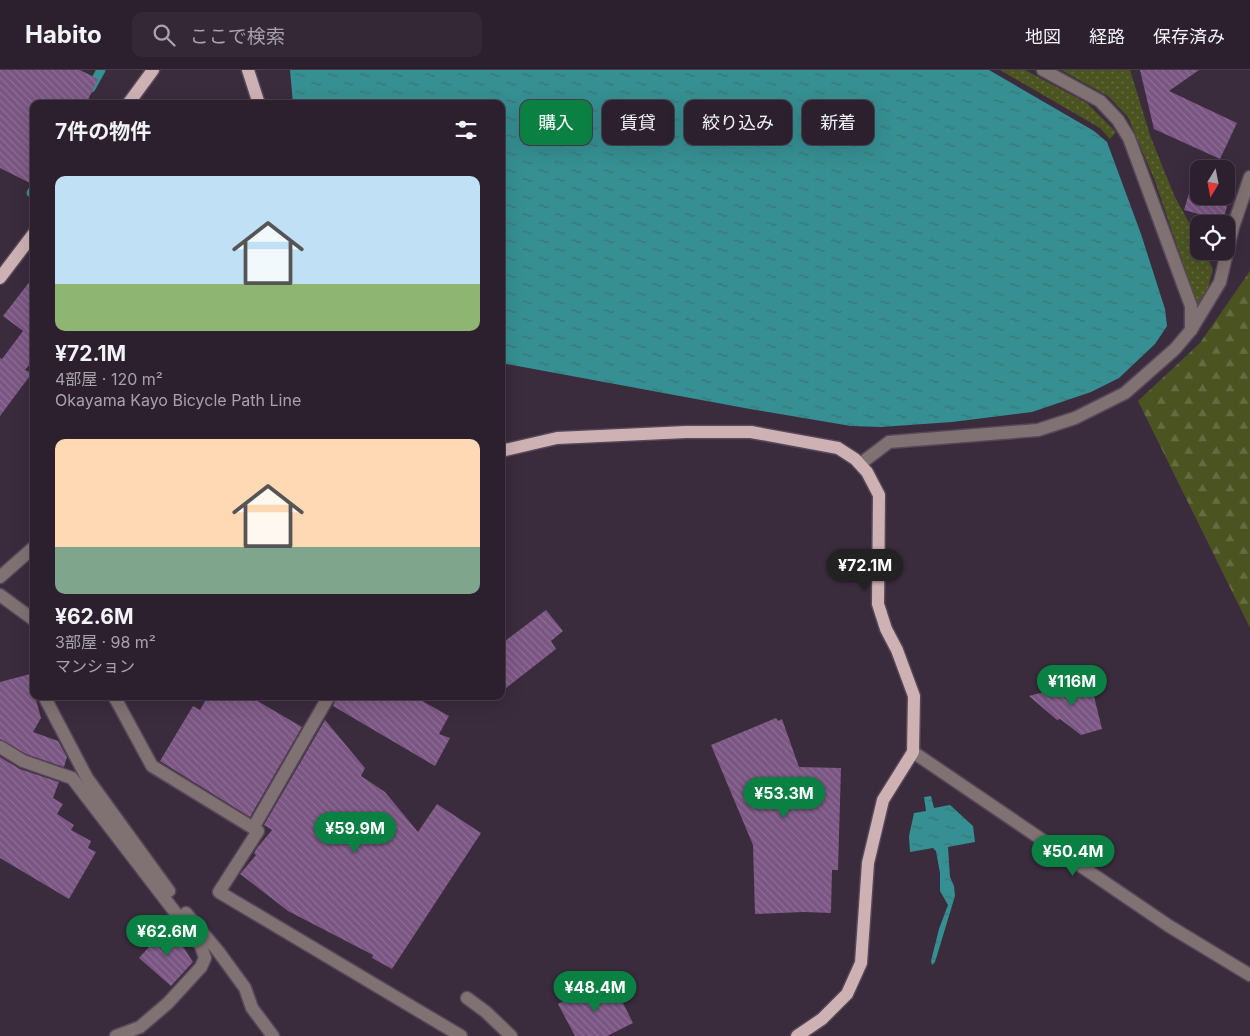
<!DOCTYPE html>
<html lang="ja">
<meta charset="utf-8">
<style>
body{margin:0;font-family:Inter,"Noto Sans JP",sans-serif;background:#342836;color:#f1f3f6;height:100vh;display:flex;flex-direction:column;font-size:19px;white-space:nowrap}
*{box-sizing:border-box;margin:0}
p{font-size:16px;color:#a6a3aa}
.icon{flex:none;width:28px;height:28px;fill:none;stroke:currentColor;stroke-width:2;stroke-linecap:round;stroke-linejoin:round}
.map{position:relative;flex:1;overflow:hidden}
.side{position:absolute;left:30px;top:30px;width:475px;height:600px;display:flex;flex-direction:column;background:#2c202e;border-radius:10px;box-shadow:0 5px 20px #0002,0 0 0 1px #483e4a}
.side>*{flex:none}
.guide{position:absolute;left:520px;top:30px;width:475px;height:45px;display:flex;gap:10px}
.needle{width:32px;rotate:190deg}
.tools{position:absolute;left:1190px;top:90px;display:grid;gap:10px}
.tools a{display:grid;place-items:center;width:45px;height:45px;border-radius:10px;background:#2c202e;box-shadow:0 5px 20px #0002,0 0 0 1px #483e4a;font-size:25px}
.price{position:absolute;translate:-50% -42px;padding:0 11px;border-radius:18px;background:#0b8043;color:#fff;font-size:16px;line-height:32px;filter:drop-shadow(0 1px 2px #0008)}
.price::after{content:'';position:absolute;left:50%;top:30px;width:15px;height:11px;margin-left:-8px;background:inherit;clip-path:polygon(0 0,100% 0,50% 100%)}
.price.on{background:#222;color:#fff}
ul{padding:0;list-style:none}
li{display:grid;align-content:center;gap:10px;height:265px;padding:0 25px}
li span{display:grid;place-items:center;height:155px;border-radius:10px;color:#555}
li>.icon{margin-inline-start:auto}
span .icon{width:90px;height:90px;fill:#fffc;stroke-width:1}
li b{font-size:21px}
h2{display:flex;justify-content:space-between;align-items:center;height:60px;padding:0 25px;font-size:21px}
.pill{padding:0 18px;border-radius:10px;background:#2c202e;box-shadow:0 5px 20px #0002,0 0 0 1px #483e4a;font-size:18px;line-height:45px}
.pill.on{background:#0b8043;color:#fff}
header{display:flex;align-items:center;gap:30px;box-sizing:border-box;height:70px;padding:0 25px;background:#2c202e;border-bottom:1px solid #483e4a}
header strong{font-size:24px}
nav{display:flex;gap:28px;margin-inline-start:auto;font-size:18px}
.search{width:350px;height:45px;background:#342836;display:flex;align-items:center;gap:12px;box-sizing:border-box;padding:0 18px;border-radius:10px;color:#a6a3aa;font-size:19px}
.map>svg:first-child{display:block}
.green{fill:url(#green-dots)}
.forest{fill:url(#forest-firs)}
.water{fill:url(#water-ripples)}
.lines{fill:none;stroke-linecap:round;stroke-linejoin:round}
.stream{stroke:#368f92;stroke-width:9}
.building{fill:url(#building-back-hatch)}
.minor-casing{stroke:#564759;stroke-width:15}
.major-casing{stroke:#564759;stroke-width:15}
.minor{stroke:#807172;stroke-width:12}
.major{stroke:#ceb1b2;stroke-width:12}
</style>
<header>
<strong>Habito</strong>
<div class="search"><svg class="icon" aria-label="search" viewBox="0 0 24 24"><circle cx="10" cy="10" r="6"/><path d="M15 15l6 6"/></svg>ここで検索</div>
<nav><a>地図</a><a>経路</a><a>保存済み</a></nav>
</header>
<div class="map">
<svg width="1250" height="966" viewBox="0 0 1250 966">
<defs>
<pattern id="green-dots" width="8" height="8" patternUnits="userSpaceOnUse" patternTransform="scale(1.25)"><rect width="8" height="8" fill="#4b5421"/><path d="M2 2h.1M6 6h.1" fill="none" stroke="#656c41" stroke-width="1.8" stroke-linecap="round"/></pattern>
<pattern id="forest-firs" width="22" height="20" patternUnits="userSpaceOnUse" patternTransform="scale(1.25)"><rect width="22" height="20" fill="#4b5421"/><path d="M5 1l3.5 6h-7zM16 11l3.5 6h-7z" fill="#656c41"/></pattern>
<pattern id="water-ripples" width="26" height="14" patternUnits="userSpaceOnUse" patternTransform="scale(1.25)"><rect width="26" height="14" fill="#368f92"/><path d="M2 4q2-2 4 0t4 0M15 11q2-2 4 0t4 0" fill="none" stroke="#3b7477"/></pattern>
<pattern id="building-back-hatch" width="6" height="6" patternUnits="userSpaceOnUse" patternTransform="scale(1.25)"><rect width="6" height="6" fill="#7b5683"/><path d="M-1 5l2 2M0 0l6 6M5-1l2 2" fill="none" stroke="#8e6e95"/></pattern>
</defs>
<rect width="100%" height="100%" fill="#3a2b3d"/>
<g class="green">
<path d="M1000,0H1025L1087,33L1116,62L1110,69L1100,58Z"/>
<path d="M1061,0H1130L1151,68L1174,125L1199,171V181H1204L1213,199L1208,218L1198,238L1155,111L1128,47L1108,26Z"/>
</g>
<path class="forest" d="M1250,201V558L1138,331L1200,273Z"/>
<g class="water">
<path d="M290,0H989L1094,61L1107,72L1141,164L1165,239L1167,256L1155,274L1119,308L1091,322L1032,342L952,352L881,357L851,356L750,339L501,293V34H293Z"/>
<path d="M931,726L934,738L950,735L973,756L975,772L948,777L950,807L954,816L955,826L935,892L932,895L931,891L939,859L948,835L940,821V803L936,781L933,778L910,782L909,766L914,743L926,741L924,727Z"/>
</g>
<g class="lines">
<g class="stream">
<path d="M91,18L101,0"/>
<path d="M31,123L34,118"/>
</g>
</g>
<g class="building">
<path d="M0,0H80L98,9L86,34H34V115L0,98Z"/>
<path d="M1140,0H1199L1169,21L1237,53L1220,89L1154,59Z"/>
<path d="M1197,96L1207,99H1199V126H1226V104L1235,107L1223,151L1184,140Z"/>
<path d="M34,206V289L25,300L32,303L0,346V288L2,289L23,261L3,246Z"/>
<path d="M546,540L563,561L551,571L556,579L501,622V574Z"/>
<path d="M34,603V626H35L41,648L33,662L58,671L67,687L64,697L26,684L0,669V612Z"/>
<path d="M1090,610L1102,659L1081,665L1060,649L1057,650L1029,626Z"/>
<path d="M208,626H249L302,657L250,747L160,691L193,636L200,640Z"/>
<path d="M337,626H413L449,646L439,664L450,668L435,696L333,636Z"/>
<path d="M776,648L778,651L782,649L799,697L841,698L838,800H832L831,843L804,842L755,844L753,775L711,675Z"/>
<path d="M325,650L365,698L361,706L385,722L418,762L437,734L481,763L392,899L372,888L373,885L288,841L240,804L256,785L254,783L257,778L272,760L264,755Z"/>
<path d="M0,687L20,699L59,712L53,728L63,734L57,744L74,755L71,760L91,771L88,778L96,782L69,829L0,788Z"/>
<path d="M167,857L177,867L193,892L171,916L139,888Z"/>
<path d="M593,915L600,928L616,919L633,953L607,966H575L558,934Z"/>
</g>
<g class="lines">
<g class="minor-casing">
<g id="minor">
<path d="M1043,0L1100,31L1118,50L1129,68L1191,236V260"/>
<path d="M860,394L889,372L1038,360L1075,348L1125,323L1175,279L1191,260L1220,212L1233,157L1250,107"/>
<path d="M0,507L34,477"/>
<path d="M0,525L34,550"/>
<path d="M44,626L87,708L169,821"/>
<path d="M114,626L152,696L258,761L219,822L461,966"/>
<path d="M0,677L23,691L72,708L201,876L205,888L201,897L168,933L140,957L116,966"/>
<path d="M913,682L1169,856L1250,905"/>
<path d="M253,758L329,626"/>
<path d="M186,843L218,881L245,918L252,938L273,966"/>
<path d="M467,928L486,942L511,966"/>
</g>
</g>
<g class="major-casing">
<g id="major">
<path d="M248,0L259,34"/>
<path d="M128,34L153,0"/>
<path d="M0,208L34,163"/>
<path d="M501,381L557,368L686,362H751L838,378L855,389L867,402L879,425L878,534L886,559L897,580L914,626L913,682L883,730L868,793L861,893L847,924L822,949L797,966"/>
</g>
</g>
<use href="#minor" class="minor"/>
<use href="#major" class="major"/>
</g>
</svg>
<div class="tools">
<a><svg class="needle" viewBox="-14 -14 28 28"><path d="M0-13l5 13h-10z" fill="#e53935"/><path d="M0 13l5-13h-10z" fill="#a6a3aa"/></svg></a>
<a><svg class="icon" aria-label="locate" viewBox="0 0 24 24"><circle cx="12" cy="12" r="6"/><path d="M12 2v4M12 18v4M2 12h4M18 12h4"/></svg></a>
</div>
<b class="price on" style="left:865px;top:521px">¥72.1M</b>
<b class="price" style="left:1072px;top:637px">¥116M</b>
<b class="price" style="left:784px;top:749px">¥53.3M</b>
<b class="price" style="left:355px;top:784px">¥59.9M</b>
<b class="price" style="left:1073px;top:807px">¥50.4M</b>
<b class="price" style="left:167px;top:887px">¥62.6M</b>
<b class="price" style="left:595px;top:943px">¥48.4M</b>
<div class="guide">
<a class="pill on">購入</a>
<a class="pill">賃貸</a>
<a class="pill">絞り込み</a>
<a class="pill">新着</a>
</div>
<section class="side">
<h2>7件の物件<svg class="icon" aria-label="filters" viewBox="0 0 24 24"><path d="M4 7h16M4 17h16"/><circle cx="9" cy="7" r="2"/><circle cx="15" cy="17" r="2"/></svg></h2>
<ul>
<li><span style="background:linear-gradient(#bfe0f5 70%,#8fb573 0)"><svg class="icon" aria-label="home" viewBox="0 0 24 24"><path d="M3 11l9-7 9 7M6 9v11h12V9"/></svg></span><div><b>¥72.1M</b><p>4部屋 · 120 m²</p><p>Okayama Kayo Bicycle Path Line</p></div></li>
<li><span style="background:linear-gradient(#ffd9b3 70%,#7fa58c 0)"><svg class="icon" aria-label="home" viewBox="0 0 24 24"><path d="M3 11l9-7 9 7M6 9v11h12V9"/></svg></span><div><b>¥62.6M</b><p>3部屋 · 98 m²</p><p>マンション</p></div></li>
</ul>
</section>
</div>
